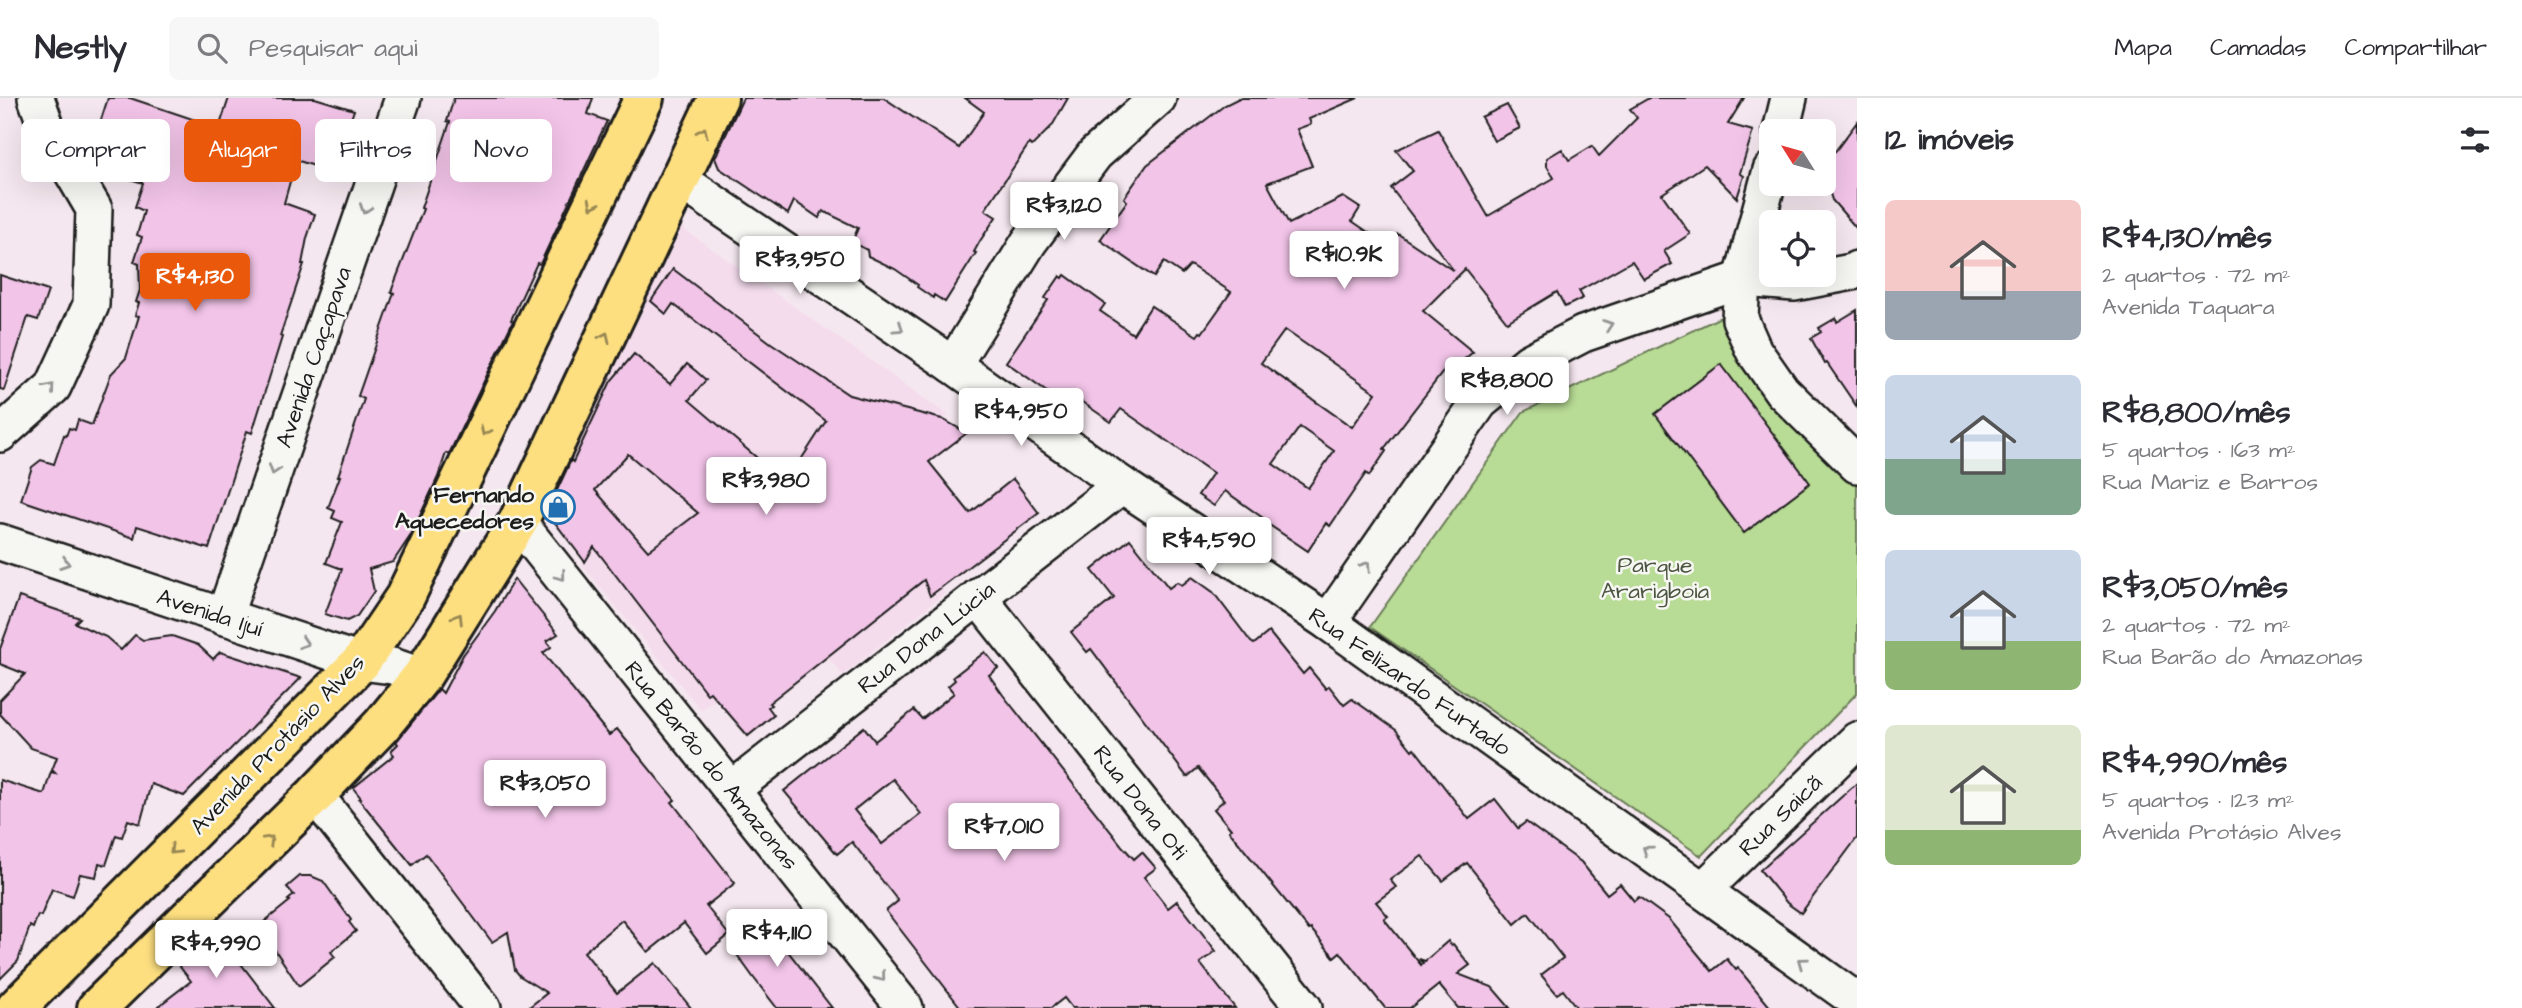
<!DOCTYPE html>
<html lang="pt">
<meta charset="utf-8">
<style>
body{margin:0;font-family:"Architects Daughter",sans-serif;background:#f7f7f7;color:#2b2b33;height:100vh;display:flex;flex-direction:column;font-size:26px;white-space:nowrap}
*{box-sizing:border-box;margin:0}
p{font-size:23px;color:#7c7c81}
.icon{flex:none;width:38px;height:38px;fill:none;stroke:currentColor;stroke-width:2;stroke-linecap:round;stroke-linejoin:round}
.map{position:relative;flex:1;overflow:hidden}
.sheet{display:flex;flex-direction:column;background:#fff;width:665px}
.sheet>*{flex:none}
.hud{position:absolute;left:21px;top:21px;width:665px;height:63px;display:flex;gap:14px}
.needle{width:46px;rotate:307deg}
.buttons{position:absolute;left:1759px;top:21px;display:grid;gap:14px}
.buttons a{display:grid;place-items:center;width:77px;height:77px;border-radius:10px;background:#fff;box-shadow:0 7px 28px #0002;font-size:35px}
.price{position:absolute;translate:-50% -60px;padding:0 16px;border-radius:7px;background:#fff;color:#222;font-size:23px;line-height:46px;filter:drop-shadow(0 2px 4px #0008)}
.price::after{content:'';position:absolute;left:50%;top:42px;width:21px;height:16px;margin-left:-10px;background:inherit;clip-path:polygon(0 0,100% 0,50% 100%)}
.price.selected{background:#ea580c;color:#fff}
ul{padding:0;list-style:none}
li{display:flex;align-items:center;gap:21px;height:175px;padding:0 28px}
li span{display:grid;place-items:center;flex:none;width:196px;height:140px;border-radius:10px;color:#555}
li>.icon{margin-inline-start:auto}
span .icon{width:84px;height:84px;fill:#fffc;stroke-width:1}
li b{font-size:30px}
h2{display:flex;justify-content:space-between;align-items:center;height:84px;padding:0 28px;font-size:30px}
.chip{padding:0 24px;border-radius:10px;background:#fff;box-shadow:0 7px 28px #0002;font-size:24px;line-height:63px}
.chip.selected{background:#ea580c;color:#fff}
header{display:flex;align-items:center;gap:42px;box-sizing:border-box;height:98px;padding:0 35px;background:#fff;border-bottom:2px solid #e1e1e2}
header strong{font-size:33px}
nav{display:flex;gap:38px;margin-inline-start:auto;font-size:24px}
.search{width:490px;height:63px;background:#f7f7f7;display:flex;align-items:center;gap:18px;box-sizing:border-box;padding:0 24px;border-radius:10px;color:#7c7c81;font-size:26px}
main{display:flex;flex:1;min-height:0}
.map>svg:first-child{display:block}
.built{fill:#f4dced}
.green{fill:#b8db95;stroke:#6a7c58;stroke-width:2}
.building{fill:#f2c4e8;stroke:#1c1c1c;stroke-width:2;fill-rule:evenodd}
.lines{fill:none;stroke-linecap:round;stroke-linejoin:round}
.minor-casing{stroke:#1c1c1c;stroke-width:40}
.major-casing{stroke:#1c1c1c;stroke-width:44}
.minor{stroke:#f6f6f2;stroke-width:35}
.major{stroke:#fddf80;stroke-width:38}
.oneway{stroke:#988753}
.oneway2{stroke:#949492}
.labels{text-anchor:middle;stroke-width:5;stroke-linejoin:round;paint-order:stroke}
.street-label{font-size:23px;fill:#1c1c1c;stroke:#f6f6f2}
.poi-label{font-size:23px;font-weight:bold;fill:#1c1c1c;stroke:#f6f6f2;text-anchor:end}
.park-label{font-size:23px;fill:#4b5540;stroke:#f6f6f2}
</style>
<header>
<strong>Nestly</strong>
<div class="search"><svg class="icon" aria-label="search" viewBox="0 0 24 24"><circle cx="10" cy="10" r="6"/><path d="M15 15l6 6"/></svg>Pesquisar aqui</div>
<nav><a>Mapa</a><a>Camadas</a><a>Compartilhar</a></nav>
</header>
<main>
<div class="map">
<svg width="1857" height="910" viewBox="0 0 1857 910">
<rect width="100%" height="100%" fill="#f5e7ef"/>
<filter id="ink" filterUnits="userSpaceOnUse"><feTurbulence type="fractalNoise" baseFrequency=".0143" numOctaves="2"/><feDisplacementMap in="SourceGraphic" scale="14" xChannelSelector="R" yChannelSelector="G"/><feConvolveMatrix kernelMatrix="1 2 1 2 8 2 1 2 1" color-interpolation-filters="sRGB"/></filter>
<g filter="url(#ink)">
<path class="built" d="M674,124L948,317L855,391L945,495L843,577L804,530L701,612L582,467L610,412L564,355Z"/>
<path class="green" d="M1729,215L1857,371V595L1701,758L1370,529L1523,314Z"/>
<g class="building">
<path d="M108,0H130L219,30L229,0H315L354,12L333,74L296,62L284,105L315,116L307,140L302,166H304L280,238L282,239L256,322L252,335L247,333L209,451L137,428L134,440L21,402L32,369L41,362L54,366L64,337L66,338L69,330L75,332L78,322L92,327L111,276L126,260L139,218L135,217L139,205L136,204L140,192L139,166L134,164L142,139L137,137L144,113L135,109L143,85L124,79L132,54L114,49L100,25Z"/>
<path d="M454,0H593L588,16L607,23L540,166L537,165L511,222L513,223L449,356L446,355L438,379L411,437L393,464L369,471L374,493L357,518L347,523L325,516L342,471L326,465L342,424L332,420L335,413L328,410L340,378H338L364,301L358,298L394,195L391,194L423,111L421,110L450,24L447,23Z"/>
<path d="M743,0H884L959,50L984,14L965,0H1068L1052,28L1032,48L1029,46L985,112L996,119L980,143L974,154L976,155L945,204L934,197L933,200L917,189L918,187L895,171L868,158L867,152L852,144L858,130L823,113L819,120L794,103L788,116L719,70L715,60Z"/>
<path d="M1239,0H1358L1309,21L1311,26L1297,31L1312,68L1267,85L1289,126L1343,99L1360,110L1352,123L1387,147L1398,136L1454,173L1391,90L1413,73L1396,52L1438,32L1488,118L1554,80L1547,68V60L1562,51L1569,62L1592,48L1599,58L1637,20L1630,11L1649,0H1744L1728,26L1753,33L1740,75L1744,78L1737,100L1705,67L1662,96L1690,136L1664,153L1672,166L1644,181L1632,163L1579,193L1583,200L1565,209L1557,194L1507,224L1465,171L1423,213L1473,254L1450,273L1446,270L1384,351L1386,353L1369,378L1366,375L1330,428L1326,425L1308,453L1262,422L1263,420L1225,393L1214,408L1198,397L1213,375L1121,311L1111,324L1079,302L1072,311L1006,264L1048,202L1045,200L1060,178L1063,180L1065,177L1105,206L1100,213L1133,236L1151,208L1197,238L1200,234L1202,235L1231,194L1190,167L1182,176L1164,164L1154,179L1100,142L1127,103L1124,100L1147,67L1225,7ZM1285,232L1376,295L1352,329L1261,265ZM1300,329L1334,353L1308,390L1273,366Z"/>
<path d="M1507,7L1520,30L1494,43L1481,19Z"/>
<path d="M1857,24V131L1832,102L1825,80L1831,59Z"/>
<path d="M673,171L771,245L849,297L942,321L967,335L929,364L970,415L1013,381L1039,415L930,498L924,482L769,605L771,607L768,609L774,617L748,638L710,594L707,596L594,449L585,464L547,414L571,362L573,364L611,283L634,256L670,286L687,266L697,274L706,282L689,302L756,359L784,388L826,323L673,206L666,216L651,203ZM628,356L698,415L648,453L595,392Z"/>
<path d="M0,177L48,193L38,222L28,219L4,292L0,291Z"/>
<path d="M1857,212V309L1827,265L1825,266L1811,240L1821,234L1819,230L1836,220L1837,224Z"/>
<path d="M1721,266L1810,385L1744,435L1655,316Z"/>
<path d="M1130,441L1169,490L1177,484L1182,487L1192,479L1213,494L1251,544L1254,546L1269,534L1303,576L1309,570L1326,591L1329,588L1344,607L1352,601L1396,632L1412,652L1414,650L1469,721L1495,701L1518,730L1526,724L1581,764L1607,796L1620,786L1634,803L1639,799L1669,821L1712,873L1727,861L1736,872L1738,870L1771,910H1577L1563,892L1557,896L1541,877L1563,860L1528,815L1515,826L1467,765L1443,783L1422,758L1390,782L1396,789L1376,804L1388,818L1384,821L1421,867L1423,865L1419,861L1425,863L1448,843L1451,847L1453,846L1470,867L1458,876L1492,889L1510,910H1458L1439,887L1410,910H1385L1340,854L1334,859L1311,831L1309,832L1229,733L1231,731L1214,711L1224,702L1198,670L1187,679L1091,551L1087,554L1071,534L1114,500L1092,472Z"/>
<path d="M514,481L558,536L547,543L551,549L543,555L609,637L617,631L675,702L672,704L735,785L706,808L729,837L707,855L684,825L648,854L622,822L584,854L617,895L655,865L691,910H528L547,895L520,878L515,872L508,834L492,844L426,756L412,767L359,701L361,700L353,690L394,657L391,653L398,646L396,644L439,591L443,595L463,557L495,513Z"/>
<path d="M19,499L80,520L75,525L106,539L121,552L135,537L143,542L172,538L198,547L213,561L220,554L301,580L184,698L151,686L140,726L128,722L122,739L116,737L106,767L99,765L96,779L80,776L73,798L52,791L41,818L38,817L33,830L30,828L18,863L0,881V682L44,696L51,674L55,675L52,672L57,659L31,650L0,616V602L25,576L0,566V551Z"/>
<path d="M985,554L998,570L989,577L1003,597L1123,749L1134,761L1142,754L1156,770L1144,779L1168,810L1177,803L1216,853L1200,865L1235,910H1072L1064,900L1051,910H961L886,813L898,803L852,744L837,756L784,693L864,629L875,643L914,612L922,621L954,595L948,588L955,582L953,579ZM893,681L921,716L882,746L854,712Z"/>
<path d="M1857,685V740L1801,815L1787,805L1760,772Z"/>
<path d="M300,778H311L323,783L351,822L349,824L356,833L331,854L335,859L299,888L259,828L290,803L288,802L294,797L287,789Z"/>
<path d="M764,820L788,851L787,852L832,910H777L753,879L730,847Z"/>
<path d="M215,832L275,910H156L191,883L176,864Z"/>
</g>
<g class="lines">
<g class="minor-casing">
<g id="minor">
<path d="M1781,33L1789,0"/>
<path d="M1771,72L1742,181L1740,221L1754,253L1782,293L1857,367"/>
<path d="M680,82L953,267L1122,387L1328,524L1857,903"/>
<path d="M953,267L1029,144L1095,56L1158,0"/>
<path d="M0,336L53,289L91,207L94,111L47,31L36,0"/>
<path d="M518,424L905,910"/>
<path d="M0,444L361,564L392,568L422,578"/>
<path d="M978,499L1304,910"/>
<path d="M224,519L403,0"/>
<path d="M1328,524L1480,304L1529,264L1583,236L1742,181L1794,185L1852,174L1857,171"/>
<path d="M731,692L1122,387"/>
<path d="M315,697L483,910"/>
<path d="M1703,792L1857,642"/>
</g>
</g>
<g class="major-casing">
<g id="major">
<path d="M16,910L361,564L405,499L644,0"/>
<path d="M97,910L315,697L382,627L422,578L518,424L718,0"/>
</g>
</g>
<use href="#minor" class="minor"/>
<use href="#major" class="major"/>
</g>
<defs><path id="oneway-chevron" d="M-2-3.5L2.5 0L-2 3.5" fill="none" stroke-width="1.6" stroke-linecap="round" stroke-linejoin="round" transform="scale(1.75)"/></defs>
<g class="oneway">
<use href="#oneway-chevron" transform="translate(703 34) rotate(-65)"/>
<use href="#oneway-chevron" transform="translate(593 106) rotate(116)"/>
<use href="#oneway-chevron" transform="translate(605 239) rotate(-65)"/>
<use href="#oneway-chevron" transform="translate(485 333) rotate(116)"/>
<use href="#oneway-chevron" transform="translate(458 520) rotate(-58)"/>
<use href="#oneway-chevron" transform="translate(269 742) rotate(-44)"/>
<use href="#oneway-chevron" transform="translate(174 752) rotate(135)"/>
</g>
<g class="oneway2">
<use href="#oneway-chevron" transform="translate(365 111) rotate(109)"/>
<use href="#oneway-chevron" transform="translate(1608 227) rotate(-19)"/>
<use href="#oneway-chevron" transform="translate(899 230) rotate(34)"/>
<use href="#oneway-chevron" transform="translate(50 290) rotate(-51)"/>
<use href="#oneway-chevron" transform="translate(274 372) rotate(109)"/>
<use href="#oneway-chevron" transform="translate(65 465) rotate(19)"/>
<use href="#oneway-chevron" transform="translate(1366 468) rotate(-56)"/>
<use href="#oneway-chevron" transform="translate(561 478) rotate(52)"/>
<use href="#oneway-chevron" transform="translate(304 545) rotate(18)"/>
<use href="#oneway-chevron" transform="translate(1647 752) rotate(-144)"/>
<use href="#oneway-chevron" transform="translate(1802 864) rotate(-144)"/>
<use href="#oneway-chevron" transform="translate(881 879) rotate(51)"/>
</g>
</g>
<defs>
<g id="shop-ring" transform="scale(1.75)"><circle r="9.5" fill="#f6f6f2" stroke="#1f6fb2" stroke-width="1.5"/><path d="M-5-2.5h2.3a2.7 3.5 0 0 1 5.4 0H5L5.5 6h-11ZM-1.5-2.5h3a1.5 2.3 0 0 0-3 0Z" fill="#1f6fb2"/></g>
</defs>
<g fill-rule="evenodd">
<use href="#shop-ring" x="558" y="409"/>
</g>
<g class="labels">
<g class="street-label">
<text transform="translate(313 259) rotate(-71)" y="8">Avenida Caçapava</text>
<text transform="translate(210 514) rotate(18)" y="8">Avenida Ijuí</text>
<text transform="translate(926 539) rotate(-38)" y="8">Rua Dona Lúcia</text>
<text transform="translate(1410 583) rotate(35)" y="8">Rua Felizardo Furtado</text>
<text transform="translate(277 646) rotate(-46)" y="8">Avenida Protásio Alves</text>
<text transform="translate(712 667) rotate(51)" y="8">Rua Barão do Amazonas</text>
<text transform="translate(1141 704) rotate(52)" y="8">Rua Dona Oti</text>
<text transform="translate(1780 717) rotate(-44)" y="8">Rua Saicã</text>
</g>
<g class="poi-label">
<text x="534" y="404">Fernando<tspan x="534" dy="26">Aquecedores</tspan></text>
</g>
<g class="park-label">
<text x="1655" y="474">Parque<tspan x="1655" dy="26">Ararigboia</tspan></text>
</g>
</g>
</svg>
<div class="buttons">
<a><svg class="needle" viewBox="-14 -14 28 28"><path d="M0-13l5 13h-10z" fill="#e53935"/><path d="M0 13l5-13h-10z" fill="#7c7c81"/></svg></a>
<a><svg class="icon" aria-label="locate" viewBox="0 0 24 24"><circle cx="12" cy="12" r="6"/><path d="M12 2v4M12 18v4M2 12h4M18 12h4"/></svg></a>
</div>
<b class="price" style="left:1064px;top:144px">R$3,120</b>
<b class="price" style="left:1344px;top:193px">R$10.9K</b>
<b class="price" style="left:800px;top:198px">R$3,950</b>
<b class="price selected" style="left:195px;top:215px">R$4,130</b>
<b class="price" style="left:1507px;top:319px">R$8,800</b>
<b class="price" style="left:1021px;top:350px">R$4,950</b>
<b class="price" style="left:766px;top:419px">R$3,980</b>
<b class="price" style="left:1209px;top:479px">R$4,590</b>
<b class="price" style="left:545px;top:722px">R$3,050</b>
<b class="price" style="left:1004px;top:765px">R$7,010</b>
<b class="price" style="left:777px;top:871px">R$4,110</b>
<b class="price" style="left:216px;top:882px">R$4,990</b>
<div class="hud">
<a class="chip">Comprar</a>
<a class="chip selected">Alugar</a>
<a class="chip">Filtros</a>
<a class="chip">Novo</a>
</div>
</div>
<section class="sheet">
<h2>12 imóveis<svg class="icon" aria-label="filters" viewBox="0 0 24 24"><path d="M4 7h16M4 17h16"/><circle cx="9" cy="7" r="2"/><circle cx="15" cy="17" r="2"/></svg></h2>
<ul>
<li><span style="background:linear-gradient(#f6c9c9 65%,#9aa5b1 0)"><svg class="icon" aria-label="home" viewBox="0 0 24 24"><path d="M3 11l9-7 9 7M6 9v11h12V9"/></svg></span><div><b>R$4,130/mês</b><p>2 quartos · 72 m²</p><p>Avenida Taquara</p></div></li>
<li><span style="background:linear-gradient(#c9d6e8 60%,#7fa58c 0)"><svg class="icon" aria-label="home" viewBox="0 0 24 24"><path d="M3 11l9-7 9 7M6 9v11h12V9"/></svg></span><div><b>R$8,800/mês</b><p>5 quartos · 163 m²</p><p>Rua Mariz e Barros</p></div></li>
<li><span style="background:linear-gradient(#c9d6e8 65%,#8fb573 0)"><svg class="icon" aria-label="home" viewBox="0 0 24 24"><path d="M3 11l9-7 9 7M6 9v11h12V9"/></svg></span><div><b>R$3,050/mês</b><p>2 quartos · 72 m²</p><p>Rua Barão do Amazonas</p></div></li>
<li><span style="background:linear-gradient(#dfe7d0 75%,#8fb573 0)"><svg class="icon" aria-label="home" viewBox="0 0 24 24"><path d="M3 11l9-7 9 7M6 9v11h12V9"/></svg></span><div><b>R$4,990/mês</b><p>5 quartos · 123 m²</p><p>Avenida Protásio Alves</p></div></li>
</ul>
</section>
</main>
